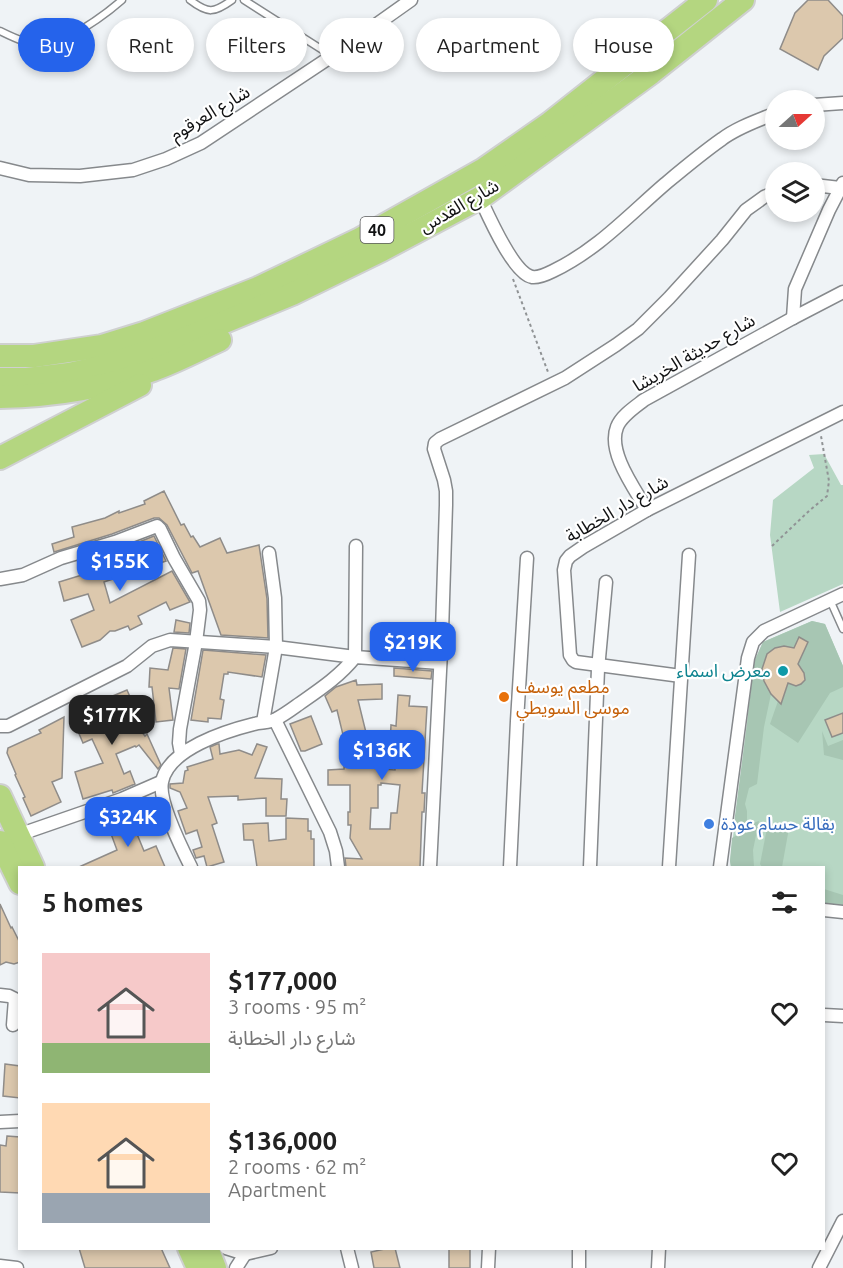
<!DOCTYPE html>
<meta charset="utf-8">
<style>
body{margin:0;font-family:Ubuntu,"Noto Sans Arabic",sans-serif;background:#f2f2f2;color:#222;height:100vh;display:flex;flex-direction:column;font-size:22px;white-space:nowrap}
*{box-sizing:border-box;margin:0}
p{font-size:20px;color:#767676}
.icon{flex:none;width:33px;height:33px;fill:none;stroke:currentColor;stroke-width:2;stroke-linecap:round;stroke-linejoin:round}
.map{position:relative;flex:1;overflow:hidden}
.sheet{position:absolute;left:18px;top:866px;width:807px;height:384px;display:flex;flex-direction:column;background:#fff;border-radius:0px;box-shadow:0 3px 9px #0003}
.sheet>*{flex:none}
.top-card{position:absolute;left:18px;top:18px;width:807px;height:54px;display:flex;gap:12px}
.needle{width:39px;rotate:69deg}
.buttons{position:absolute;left:765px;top:90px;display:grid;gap:12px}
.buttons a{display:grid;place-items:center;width:60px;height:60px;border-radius:50%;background:#fff;box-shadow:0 3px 9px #0003;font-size:30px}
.price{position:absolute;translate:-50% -51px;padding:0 14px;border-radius:12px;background:#2563eb;color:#fff;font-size:20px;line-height:39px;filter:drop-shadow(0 2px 3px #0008)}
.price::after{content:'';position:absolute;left:50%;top:36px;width:18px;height:14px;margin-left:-9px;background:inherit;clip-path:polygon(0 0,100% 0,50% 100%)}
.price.on{background:#222;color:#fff}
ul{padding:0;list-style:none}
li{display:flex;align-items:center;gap:18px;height:150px;padding:0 24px}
li span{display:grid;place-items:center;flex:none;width:168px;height:120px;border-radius:0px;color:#555}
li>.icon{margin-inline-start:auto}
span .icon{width:72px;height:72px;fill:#fffc;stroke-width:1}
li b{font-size:26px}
h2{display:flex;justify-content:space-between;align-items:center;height:72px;padding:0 24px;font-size:26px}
.chip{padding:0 21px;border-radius:27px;background:#fff;box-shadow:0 3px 9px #0003;font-size:21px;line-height:54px}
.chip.on{background:#2563eb;color:#fff}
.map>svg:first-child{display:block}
.green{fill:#b7d7c4}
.forest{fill:#a7c6b3}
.building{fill:#dcc8ad;stroke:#8f8c89;stroke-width:1.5;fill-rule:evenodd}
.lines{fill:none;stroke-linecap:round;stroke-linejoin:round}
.lane-casing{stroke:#86898c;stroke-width:9}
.street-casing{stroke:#86898c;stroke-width:15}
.highway-casing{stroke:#cfd0d0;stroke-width:26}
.path{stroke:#909395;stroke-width:2;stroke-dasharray:3 3;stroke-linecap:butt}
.lane{stroke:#fff;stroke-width:6}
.street{stroke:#fff;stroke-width:12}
.highway{stroke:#b4d680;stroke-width:22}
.culture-dot{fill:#0f9aa8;stroke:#fff;stroke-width:2}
.food-dot{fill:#e8710a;stroke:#fff;stroke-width:2}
.shop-dot{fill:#3f7fe0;stroke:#fff;stroke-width:2}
.labels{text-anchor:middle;stroke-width:4.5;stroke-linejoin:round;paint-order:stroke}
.shield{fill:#fff;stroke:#58595a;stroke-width:1.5}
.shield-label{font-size:16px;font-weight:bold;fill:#111213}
.street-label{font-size:18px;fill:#111213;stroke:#fff}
.culture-label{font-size:18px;fill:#0d838f;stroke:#fff;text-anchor:end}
.food-label{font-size:18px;fill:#c56008;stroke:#fff;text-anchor:start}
.shop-label{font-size:18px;fill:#366cbe;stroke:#fff;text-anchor:start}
</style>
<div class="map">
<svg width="843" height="1268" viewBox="0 0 843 1268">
<rect width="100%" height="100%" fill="#eff3f6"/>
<g class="green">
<path d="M824,454L841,485H843V584L780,612L770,535L773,500L814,468L809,455Z"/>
<path d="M812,621L825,624L843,666V906L824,904V867H731L730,861L747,724L754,662L763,642Z"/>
</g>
<g class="forest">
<path d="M812,621L825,624L843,666V687L830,693L798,743L770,724L778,701L782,702L788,683C796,686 800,687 805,680C804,673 803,670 797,667L808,642L799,637L794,648L784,646L775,648L767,654L762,669L764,681L771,694L764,727L757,784L749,788L745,804L747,811V824L733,831L747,724L754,662L763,642Z"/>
<path d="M822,731L828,746L843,740V760L824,755Z"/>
<path d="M759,821L753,850L754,867H731L730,861L732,838L749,828L753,823Z"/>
<path d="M768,823L789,828L782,867H762L760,864Z"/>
<path d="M824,889L843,895V906L824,904Z"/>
</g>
<g class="building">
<path d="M808,0H828L843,16V38L824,56L818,70L780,49L795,13Z"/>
<path d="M164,491L181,525L184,524L191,537L193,536L200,547L220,538L227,553L259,545L267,599L268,638L221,635L198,571L192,573L167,525L159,518H154L112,534L54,552L52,544L74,537L72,527L105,518L119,511V513L145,504L144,501Z"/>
<path d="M154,536L166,561L104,582L110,603L172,571L190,602L170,610L166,602L138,616L142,624L130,630L128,626L115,631H110L100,640L82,647L71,620L94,610L88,594L64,601L59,582L82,575L78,561L111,552L114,560L142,550L139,542Z"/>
<path d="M176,620L190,623L189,633L174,632Z"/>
<path d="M799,637L808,642L798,664L804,673L805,680L801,684L796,686L788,683L781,704L771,694L764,681L762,669L767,654L775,648L784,646L794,648Z"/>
<path d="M173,648L186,649L179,689L169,688L173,720L156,722L152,687H149L150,668L168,670Z"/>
<path d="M203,650L266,655L262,677L228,672V674H224L220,699L224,700L221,719L208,718V722L191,720Z"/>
<path d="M394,668L432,671L431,679L394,676Z"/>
<path d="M356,680L357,685L382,684V699L358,700L370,749H372L371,768L395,770L396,747L390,746L391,725L396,726L398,695L410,696L409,706L427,707L422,793H425L424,812H422L420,867H346L345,858L362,859L350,838L351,825H348V812H350V785H328V770L344,769L345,743L337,710L332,712L325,696L336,687ZM381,783L400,785L397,813H391L390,829H370L371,808H378V785H381Z"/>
<path d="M127,690L138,715L131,718L145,736L147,734L161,765L158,769L139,745L136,747L135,746L116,754L124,774L130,771L135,784L113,793L112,790L83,799L75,772L103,763L92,739L83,743L75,724L90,718L88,713L111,704L108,698Z"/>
<path d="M843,713V733L832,737L825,720Z"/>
<path d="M311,716L322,744L305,751H301L290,724Z"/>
<path d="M64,717L62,778L52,782L61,802L31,816L23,798L25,797L15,775L16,774L7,753L8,748L41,733L39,730Z"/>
<path d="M217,744H219L220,754L239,750L252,755L257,744L267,747L255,778L282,779L281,799H287L286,816H266V798L238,800V796L208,797L217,823L212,825L224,862L207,867L204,856L196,858L193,850L202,847L197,830L186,834L178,811L187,808L180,792L170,788V784L183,783L185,771L188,770L187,767L213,759L210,747Z"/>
<path d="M132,814L139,833L137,834L144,851L156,846L165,867H79L117,850L107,823Z"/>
<path d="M286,818L308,819V831H311V839H314V867H257L253,840H244L243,824L268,823L269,841L286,839Z"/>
<path d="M0,904L11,928L12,927L20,943V962L14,964L6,962L0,965Z"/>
<path d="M5,1064L20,1066V1098L3,1096Z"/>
<path d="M7,1136L20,1137V1193L0,1192V1145L6,1146Z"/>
<path d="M79,1248H161L170,1268H85Z"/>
<path d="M389,1248H395L400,1268H374L371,1252Z"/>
<rect x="449" y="1248" width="21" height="20"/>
</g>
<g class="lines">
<g class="lane-casing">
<g id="lane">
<path d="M190,0C208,14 214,13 232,0"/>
<path d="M244,0L332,56"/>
<path d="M0,31C14,38 39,50 55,45C59,44 63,40 67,38C87,27 105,15 122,0"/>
<path d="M830,600L843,629"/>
</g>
</g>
<g class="street-casing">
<g id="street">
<path d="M814,105L843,103"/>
<path d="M0,168L29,175L80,176L133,170L166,159L201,143L332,56L411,0"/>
<path d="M814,185L840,188"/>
<path d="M480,198C488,215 513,273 532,277C539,278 547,274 553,271C597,250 629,215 665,184C683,169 702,153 722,139C738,127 757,121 776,113"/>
<path d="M793,318L795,289L829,210L843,183"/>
<path d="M647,510C635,489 607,452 617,427C621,416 635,407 644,400L793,318L843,292"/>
<path d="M0,579L23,575L61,558L115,542L157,526L160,529L174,558L199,601L200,610L196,642L180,729L179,743L181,754"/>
<path d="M681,676L576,662L573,660L570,655L564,570L566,561L570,556L583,547L647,510L843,412"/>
<path d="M275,720L330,832L336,851L338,867"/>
<path d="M263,722L276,647L275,598L269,553"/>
<path d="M0,726H8L127,666L152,646L170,640L276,647L355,657L356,546"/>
<path d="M18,835L122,799L161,782"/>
<path d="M191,867C182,849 158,801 162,782C168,749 226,731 254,724C261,722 270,723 276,719C284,715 292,709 299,704C319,690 339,677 355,657L440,663"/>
<path d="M430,867L442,632L446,505V491L444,480L434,449L435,443L440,439L565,378L616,345L638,329L669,298L722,240L746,210L764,197L776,192"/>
<path d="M510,867L517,721L527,558"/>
<path d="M590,867L598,669L606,582"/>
<path d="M669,867L689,555"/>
<path d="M720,867L748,658L753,642L764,631L843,594"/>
<path d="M824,910L843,912"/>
<path d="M0,995L9,996L15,999L13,1025"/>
<path d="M824,1015L843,1016"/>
<path d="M0,1122L20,1121"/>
<path d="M226,1248L245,1254L271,1248"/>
<path d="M347,1248L352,1268"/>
<path d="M0,1266L17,1268"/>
<path d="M236,1268L245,1254"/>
<path d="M488,1268L489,1248"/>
<path d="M579,1268V1248"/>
<path d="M658,1268L659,1248"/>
<path d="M819,1268L843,1221"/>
</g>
</g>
<g class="highway-casing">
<g id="highway">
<path d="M0,356H34L102,346L144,333L258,288L358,240L484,169L550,123L706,0"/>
<path d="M0,379H27L69,374L106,366L169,345L292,294L382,250L480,198L651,73L743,0"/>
<path d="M0,397C51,396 105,388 153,370C176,362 198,350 220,340"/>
<path d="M0,458L140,385"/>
<path d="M0,796L33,867"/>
<path d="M0,842L20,883"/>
<path d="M189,1248L198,1268"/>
<path d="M207,1248L215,1268"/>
</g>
</g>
<g class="path">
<path d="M513,279L548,372"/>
<path d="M772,546L810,510L827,496L829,481L821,436"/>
</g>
<use href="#lane" class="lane"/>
<use href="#street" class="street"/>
<use href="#highway" class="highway"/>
</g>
<circle class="culture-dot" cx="783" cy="671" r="6"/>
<circle class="food-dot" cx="504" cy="697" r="6"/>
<circle class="shop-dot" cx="709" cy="824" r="6"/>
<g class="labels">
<rect class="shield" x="360.5" y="217" width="33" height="26" rx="4.5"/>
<g class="shield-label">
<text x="377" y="236">40</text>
</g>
<g class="street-label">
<text transform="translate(210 113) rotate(-31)" y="6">شارع العرقوم</text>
<text transform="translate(459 206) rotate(-30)" y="6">شارع القدس</text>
<text transform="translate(694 353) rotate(-30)" y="6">شارع حديثة الخريشا</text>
<text transform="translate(617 509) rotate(-30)" y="6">شارع دار الخطابة</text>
</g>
<g class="culture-label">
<text x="771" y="677">معرض اسماء</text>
</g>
<g class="food-label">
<text x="516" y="693">مطعم يوسف<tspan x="516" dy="21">موسى السويطي</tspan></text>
</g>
<g class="shop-label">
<text x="721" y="830">بقالة حسام عودة</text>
</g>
</g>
</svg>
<div class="buttons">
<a><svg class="needle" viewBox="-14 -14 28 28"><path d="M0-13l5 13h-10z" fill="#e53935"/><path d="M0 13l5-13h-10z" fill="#767676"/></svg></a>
<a><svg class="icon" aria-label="layers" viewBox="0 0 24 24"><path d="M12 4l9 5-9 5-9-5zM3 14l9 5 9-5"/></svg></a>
</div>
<b class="price" style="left:120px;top:592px">$155K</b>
<b class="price" style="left:413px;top:673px">$219K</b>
<b class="price on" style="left:112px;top:746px">$177K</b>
<b class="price" style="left:382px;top:781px">$136K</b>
<b class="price" style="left:128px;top:848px">$324K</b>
<div class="top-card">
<a class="chip on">Buy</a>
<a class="chip">Rent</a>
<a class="chip">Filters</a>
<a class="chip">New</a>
<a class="chip">Apartment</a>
<a class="chip">House</a>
</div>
<section class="sheet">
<h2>5 homes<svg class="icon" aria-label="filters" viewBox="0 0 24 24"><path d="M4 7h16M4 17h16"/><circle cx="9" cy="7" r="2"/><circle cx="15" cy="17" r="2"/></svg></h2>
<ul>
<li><span style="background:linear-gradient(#f6c9c9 75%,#8fb573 0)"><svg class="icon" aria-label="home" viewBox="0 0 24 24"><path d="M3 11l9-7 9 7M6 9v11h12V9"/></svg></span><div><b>$177,000</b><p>3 rooms · 95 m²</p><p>شارع دار الخطابة</p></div><svg class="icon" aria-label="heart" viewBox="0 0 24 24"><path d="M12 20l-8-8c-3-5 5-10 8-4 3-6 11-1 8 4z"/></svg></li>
<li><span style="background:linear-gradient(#ffd9b3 75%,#9aa5b1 0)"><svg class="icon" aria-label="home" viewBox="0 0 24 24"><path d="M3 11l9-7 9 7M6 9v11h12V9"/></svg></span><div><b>$136,000</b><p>2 rooms · 62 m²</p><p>Apartment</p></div><svg class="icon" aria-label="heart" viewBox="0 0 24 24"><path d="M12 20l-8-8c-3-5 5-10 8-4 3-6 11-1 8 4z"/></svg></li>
</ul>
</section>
</div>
